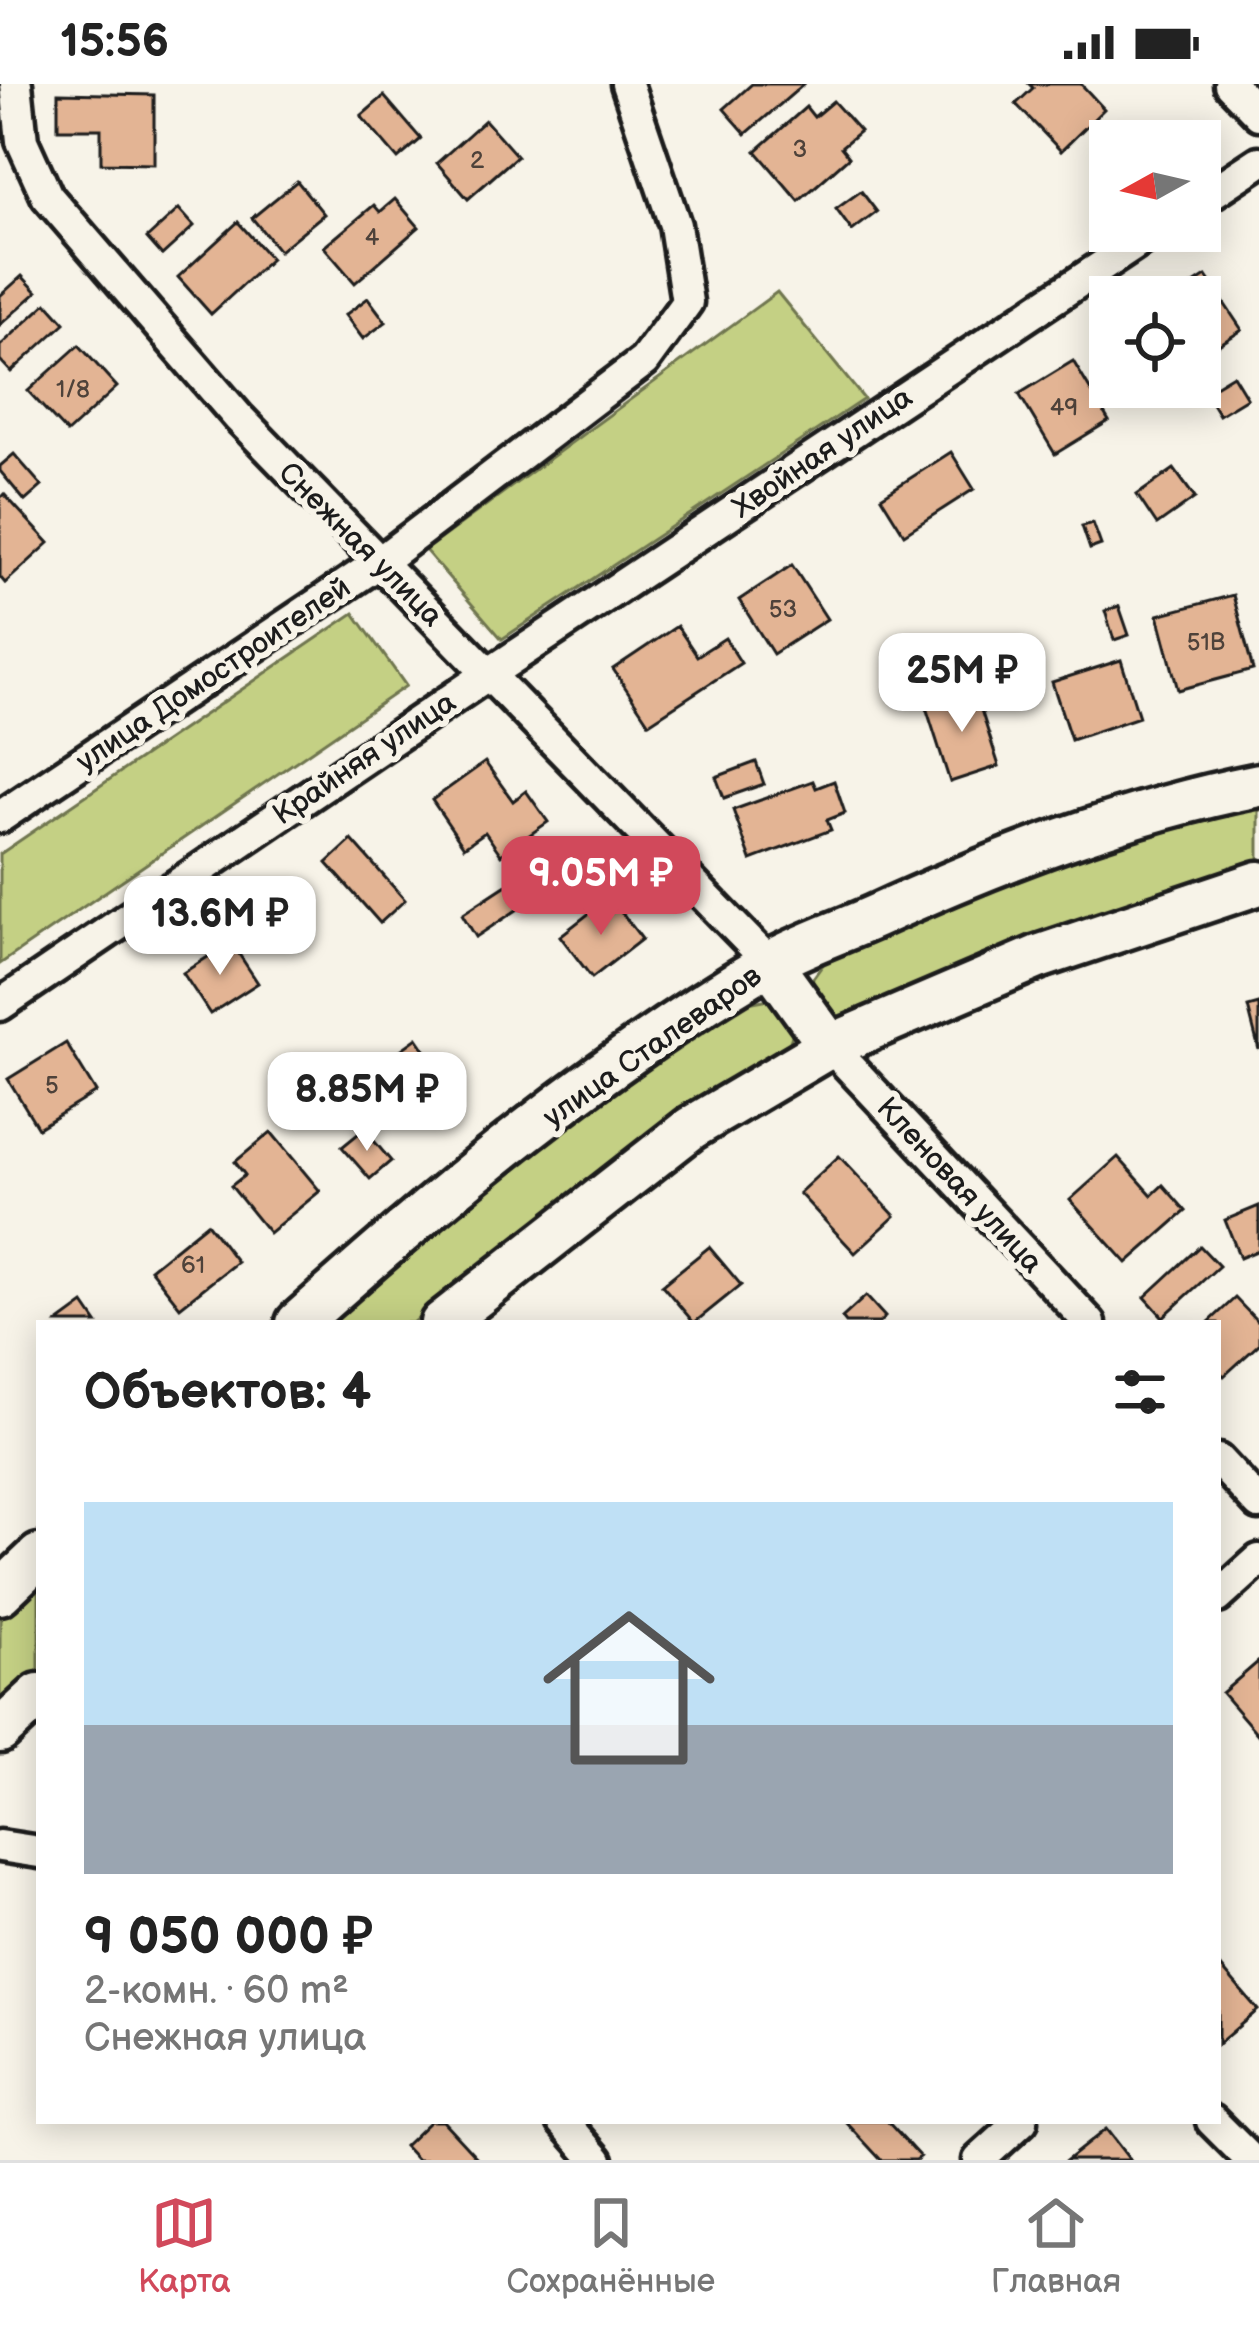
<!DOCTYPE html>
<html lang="ru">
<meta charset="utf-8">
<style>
body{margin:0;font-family:"Balsamiq Sans",sans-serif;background:#f2f2f2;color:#222;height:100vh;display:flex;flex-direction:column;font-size:45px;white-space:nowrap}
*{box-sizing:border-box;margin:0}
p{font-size:39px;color:#767676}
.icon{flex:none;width:66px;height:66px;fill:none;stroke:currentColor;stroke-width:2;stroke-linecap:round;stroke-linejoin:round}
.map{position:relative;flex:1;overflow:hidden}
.side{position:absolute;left:36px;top:1236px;width:1185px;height:804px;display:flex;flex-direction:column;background:#fff;border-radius:0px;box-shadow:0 6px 30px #0003}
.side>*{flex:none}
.needle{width:78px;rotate:262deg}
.controls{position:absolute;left:1089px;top:36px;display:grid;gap:24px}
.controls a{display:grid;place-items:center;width:132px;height:132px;border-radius:0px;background:#fff;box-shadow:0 6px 30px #0003;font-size:60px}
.price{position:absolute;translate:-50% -102px;padding:0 27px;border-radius:24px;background:#fff;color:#222;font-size:39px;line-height:78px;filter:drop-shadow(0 3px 6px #0008)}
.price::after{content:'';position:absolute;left:50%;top:72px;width:36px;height:27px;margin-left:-18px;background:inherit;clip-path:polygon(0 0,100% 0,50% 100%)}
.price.current{background:#d1495b;color:#fff}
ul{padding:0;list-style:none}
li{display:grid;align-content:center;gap:24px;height:636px;padding:0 48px}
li+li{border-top:3px solid #e0e0e0}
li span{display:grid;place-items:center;height:372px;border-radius:0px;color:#555}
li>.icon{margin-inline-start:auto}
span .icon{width:216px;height:216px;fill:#fffc;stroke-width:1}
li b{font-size:51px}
h2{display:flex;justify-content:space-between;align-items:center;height:144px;padding:0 48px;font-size:51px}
.status{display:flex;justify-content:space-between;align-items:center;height:84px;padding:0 60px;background:#fff;direction:ltr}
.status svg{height:33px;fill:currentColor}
.tab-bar{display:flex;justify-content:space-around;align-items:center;height:168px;border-top:3px solid #e0e0e0;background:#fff;font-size:33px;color:#767676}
.tab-bar a{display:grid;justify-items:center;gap:6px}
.tab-bar .current{color:#d1495b}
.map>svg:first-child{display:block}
.green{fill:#c4d084;stroke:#707650;stroke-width:3}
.building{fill:#e3b494;stroke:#1c1c1c;stroke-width:3}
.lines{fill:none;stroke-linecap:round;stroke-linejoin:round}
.street-casing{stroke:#1c1c1c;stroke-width:39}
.secondary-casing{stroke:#1c1c1c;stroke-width:51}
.street{stroke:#f7f3e8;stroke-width:30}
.secondary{stroke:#f7f3e8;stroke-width:42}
.labels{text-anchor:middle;stroke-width:12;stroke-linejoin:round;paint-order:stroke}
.number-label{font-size:24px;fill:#4e423a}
.street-label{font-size:30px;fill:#1c1c1c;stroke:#f7f3e8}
</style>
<div class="status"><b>15:56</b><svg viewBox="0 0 49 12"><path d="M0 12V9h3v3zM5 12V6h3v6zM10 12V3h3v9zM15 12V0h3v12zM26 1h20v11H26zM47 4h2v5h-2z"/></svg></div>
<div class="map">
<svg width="1259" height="2076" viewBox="0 0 1259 2076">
<rect width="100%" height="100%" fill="#f7f3e8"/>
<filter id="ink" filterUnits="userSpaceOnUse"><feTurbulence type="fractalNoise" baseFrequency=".00833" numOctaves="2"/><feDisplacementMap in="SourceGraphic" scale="24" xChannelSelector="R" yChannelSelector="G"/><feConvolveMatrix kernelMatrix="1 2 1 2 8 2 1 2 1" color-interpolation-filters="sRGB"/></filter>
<g filter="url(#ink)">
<g class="green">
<path d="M777,208L864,315L502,555L425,466Z"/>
<path d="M354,529L406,602L0,880V770Z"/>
<path d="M1259,719V786L855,934L836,935L821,927L811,906L813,894L824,879L898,842L1150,743Z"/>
<path d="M769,915L783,918C795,936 796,945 787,965C659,1052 527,1135 412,1239H318L417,1152L662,971L748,919Z"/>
<path d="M39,1498V1585L0,1621V1535Z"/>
</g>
<g class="building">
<path d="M752,0H804L746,50L724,25Z"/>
<path d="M1029,0H1081L1104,25L1061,67L1016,20L1033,4Z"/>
<path d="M58,9L154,11V80L101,79V45H58Z"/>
<path d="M384,12L421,55L398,75L361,32Z"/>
<path d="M833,17L860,47L841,63L849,73L799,117L756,67L806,23L814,33Z"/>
<path d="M485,36L517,72L468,115L437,79Z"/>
<path d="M297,97L324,130L279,167L252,134Z"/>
<path d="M861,107L877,128L852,147L836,125Z"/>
<path d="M395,115L419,143L355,199L324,163L374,121L380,128Z"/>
<path d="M179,125L194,142L162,171L147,154Z"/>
<path d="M238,138L271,175L211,230L178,193Z"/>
<path d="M22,192L37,208L0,241V212Z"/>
<path d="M1206,192L1242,246L1200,273V213H1174Z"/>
<path d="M368,214L386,238L363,255L345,231Z"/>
<path d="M47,219L65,239L11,288L0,276V262Z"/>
<path d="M79,261L117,303L67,349L28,307Z"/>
<path d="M1073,277L1109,337L1055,370L1019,310Z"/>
<path d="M1233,291L1247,314L1219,331L1205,308Z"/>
<path d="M951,368L974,405L904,450L881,413Z"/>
<path d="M14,370L42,402L25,417L0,387V382Z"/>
<path d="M1174,385L1195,414L1157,441L1137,411Z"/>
<path d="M4,410L49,459L5,499L0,493V414Z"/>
<path d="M1093,439L1101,461L1090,465L1082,442Z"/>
<path d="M792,481L827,535L773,570L739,516Z"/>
<path d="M1233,511L1253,586L1178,606L1158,531Z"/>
<path d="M1119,522L1129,551L1114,556L1105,527Z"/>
<path d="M677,542L697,572L725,554L741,579L649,639L613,585Z"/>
<path d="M1121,576L1139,633L1071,656L1052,598Z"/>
<path d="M974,604L999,682L950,698L925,620Z"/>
<path d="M485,678L513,717L526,707L548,738L501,771L485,748L464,763L432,716Z"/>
<path d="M756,678L764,700L724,714L716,693Z"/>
<path d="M813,697L816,704L834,697L845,729L827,736L831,746L751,776L733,726Z"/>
<path d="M352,756L405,816L380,839L327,779Z"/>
<path d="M569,760L583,782L476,853L462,830Z"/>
<path d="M610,813L642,855L592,894L560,852Z"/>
<path d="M231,858L258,899L210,930L183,889Z"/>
<path d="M1259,920V966L1248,923Z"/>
<path d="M417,954L445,995L430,1006L436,1014L405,1036L400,1028L383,1040L353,1000Z"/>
<path d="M66,959L96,1008L38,1044L8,995Z"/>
<path d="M364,1045L391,1077L370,1095L342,1063Z"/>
<path d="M271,1048L320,1107L269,1149L231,1102L245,1091L235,1078Z"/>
<path d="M839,1072L895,1132L855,1169L799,1109Z"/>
<path d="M1118,1073L1152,1111L1163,1101L1186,1127L1127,1179L1070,1116Z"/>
<path d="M1259,1122V1166L1240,1174L1225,1136Z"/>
<path d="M207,1139L237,1178L180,1223L150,1185Z"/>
<path d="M1200,1162L1219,1182L1163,1233L1145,1213Z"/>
<path d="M709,1163L741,1201L694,1239L662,1201Z"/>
<path d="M866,1212L885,1233L879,1239H846L842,1234Z"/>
<path d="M1235,1214L1259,1239V1260L1224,1292L1218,1286V1239H1208Z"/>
<path d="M84,1220L97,1239H58Z"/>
<path d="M1259,1577V1652L1222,1609Z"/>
<path d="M1220,1882L1258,1926L1218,1960V1884Z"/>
<path d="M430,2037H443L479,2076H417L404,2062Z"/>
<path d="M845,2037H887L920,2073L916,2076H881Z"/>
<path d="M1106,2045L1130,2076H1067Z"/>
</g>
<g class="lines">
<g class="street-casing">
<g id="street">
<path d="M16,0L22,57L47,112L238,333L770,879"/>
<path d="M1230,0L1259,30"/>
<path d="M1200,117L1259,78"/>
<path d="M0,733L377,480L644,277L687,218L675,141L627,0"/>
<path d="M0,921L490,589L1155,147"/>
<path d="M830,962L1090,1239"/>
<path d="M1218,1376L1259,1420"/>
<path d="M1218,1513L1259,1476"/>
<path d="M0,1762L39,1768"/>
<path d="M563,2037L597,2076"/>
<path d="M1212,2037L1251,2076"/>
<path d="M979,2076L1022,2037"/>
</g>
</g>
<g class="secondary-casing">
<g id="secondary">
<path d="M770,879L830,962"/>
<path d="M298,1239C443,1109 598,981 766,881C799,862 838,849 874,833C999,776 1124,728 1259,701"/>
<path d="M442,1239L691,1044L830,962L1038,873L1259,799"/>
<path d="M0,1509L39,1472"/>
<path d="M0,1647L39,1611"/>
</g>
</g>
<use href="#street" class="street"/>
<use href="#secondary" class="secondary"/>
</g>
</g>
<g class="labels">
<g class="number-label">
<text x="800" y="73">3</text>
<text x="477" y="84">2</text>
<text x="372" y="161">4</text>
<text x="73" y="313">1/8</text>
<text x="1064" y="331">49</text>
<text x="783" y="533">53</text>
<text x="1206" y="566">51В</text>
<text x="52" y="1009">5</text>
<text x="193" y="1189">61</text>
</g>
<g class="street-label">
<text transform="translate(822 368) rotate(-34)" y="10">Хвойная улица</text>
<text transform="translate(361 460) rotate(45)" y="10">Снежная улица</text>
<text transform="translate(213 590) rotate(-34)" y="10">улица Домостроителей</text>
<text transform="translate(364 674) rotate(-34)" y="10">Крайняя улица</text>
<text transform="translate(652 962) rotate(-35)" y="10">улица Сталеваров</text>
<text transform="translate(960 1101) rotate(47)" y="10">Кленовая улица</text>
</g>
</g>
</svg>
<div class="controls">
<a><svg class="needle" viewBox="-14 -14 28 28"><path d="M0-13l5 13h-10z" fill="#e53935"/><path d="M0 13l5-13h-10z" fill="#767676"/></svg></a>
<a><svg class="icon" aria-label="locate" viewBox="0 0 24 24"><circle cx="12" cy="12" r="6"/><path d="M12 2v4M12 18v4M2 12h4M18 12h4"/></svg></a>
</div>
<b class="price" style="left:962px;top:651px">25M ₽</b>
<b class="price current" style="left:601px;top:854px">9.05M ₽</b>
<b class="price" style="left:220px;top:894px">13.6M ₽</b>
<b class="price" style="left:367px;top:1070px">8.85M ₽</b>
<section class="side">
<h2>Объектов: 4<svg class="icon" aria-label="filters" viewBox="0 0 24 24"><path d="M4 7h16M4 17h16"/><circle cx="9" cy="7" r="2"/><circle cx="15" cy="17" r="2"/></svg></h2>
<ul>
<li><span style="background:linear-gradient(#bfe0f5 60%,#9aa5b1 0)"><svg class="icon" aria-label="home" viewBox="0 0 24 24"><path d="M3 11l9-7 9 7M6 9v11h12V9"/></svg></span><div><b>9 050 000 ₽</b><p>2-комн. · 60 m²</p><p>Снежная улица</p></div></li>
</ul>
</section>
</div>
<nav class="tab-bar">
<a class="current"><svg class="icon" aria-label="map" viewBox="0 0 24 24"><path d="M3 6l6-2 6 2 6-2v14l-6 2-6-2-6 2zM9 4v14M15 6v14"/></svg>Карта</a>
<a><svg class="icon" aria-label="saved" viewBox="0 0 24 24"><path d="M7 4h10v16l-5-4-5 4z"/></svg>Сохранённые</a>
<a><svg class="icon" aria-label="home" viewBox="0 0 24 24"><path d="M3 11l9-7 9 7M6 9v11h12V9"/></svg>Главная</a>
</nav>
